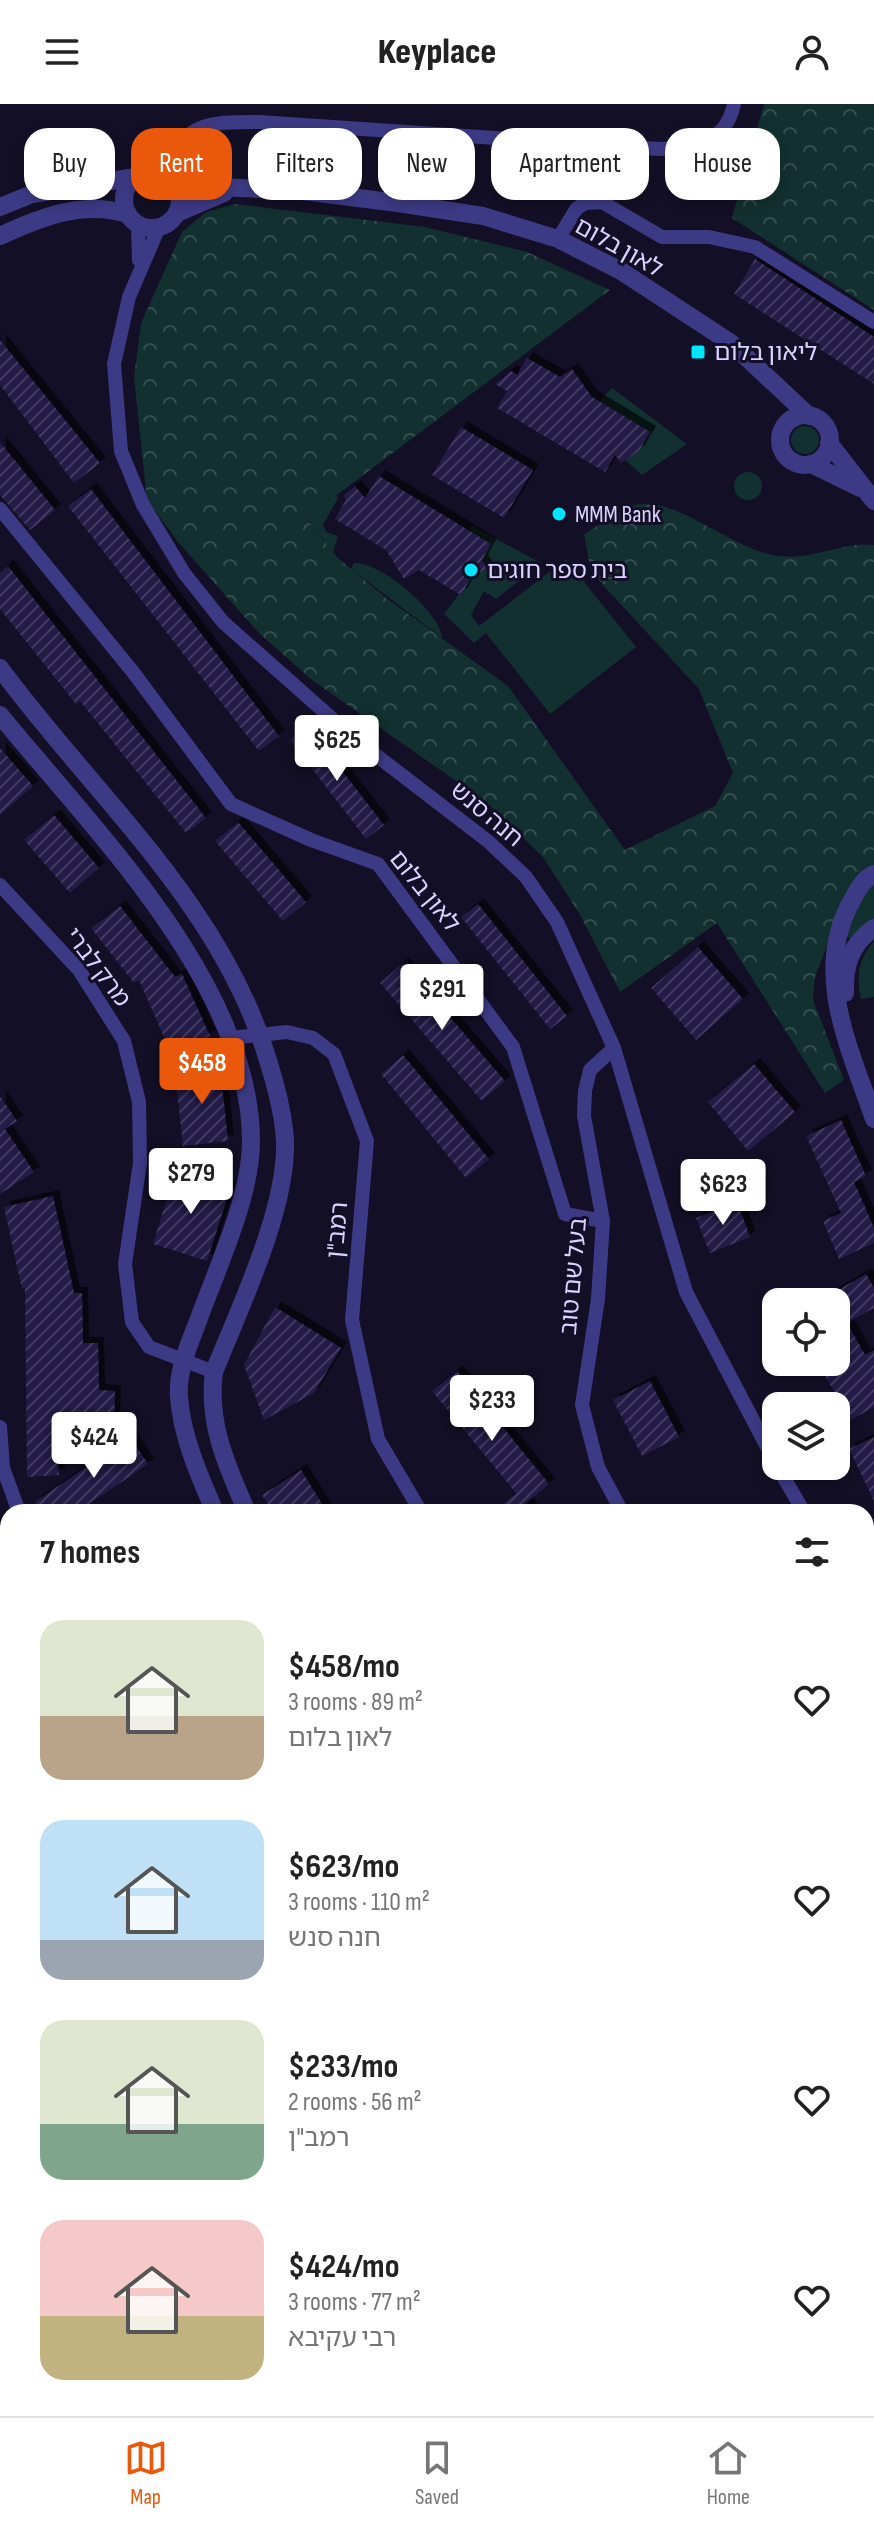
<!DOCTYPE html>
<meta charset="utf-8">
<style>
body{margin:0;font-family:"Sofia Sans Condensed","Noto Sans Hebrew",sans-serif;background:#f2f2f2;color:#222;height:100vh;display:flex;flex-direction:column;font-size:30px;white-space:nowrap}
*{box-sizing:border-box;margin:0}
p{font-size:26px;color:#767676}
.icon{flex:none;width:44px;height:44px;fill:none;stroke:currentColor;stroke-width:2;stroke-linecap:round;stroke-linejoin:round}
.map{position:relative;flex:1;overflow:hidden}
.panel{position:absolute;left:0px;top:1400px;width:874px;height:912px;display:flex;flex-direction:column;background:#fff;border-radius:24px 24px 0 0;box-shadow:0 4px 12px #0003}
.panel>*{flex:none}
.hud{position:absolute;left:24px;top:24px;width:826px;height:72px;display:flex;gap:16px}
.buttons{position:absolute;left:762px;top:1184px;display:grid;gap:16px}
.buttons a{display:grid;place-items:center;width:88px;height:88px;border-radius:16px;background:#fff;box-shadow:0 4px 12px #0003;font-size:40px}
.price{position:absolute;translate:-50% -68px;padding:0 18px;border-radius:8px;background:#fff;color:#222;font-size:26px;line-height:52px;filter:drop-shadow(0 2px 4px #0008)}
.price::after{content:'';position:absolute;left:50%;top:48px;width:24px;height:18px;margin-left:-12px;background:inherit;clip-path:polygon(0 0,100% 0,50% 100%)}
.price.active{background:#ea580c;color:#fff}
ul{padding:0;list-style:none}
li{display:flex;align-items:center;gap:24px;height:200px;padding:0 40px}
li span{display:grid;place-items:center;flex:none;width:224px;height:160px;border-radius:24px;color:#555}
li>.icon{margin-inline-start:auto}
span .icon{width:96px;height:96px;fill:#fffc;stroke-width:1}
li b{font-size:34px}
h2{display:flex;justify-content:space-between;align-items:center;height:96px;padding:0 40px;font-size:34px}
.tag{padding:0 28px;border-radius:24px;background:#fff;box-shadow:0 4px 12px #0003;font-size:28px;line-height:72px}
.tag.active{background:#ea580c;color:#fff}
header{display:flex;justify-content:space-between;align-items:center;height:104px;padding:0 40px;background:#fff;font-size:36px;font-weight:800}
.dock{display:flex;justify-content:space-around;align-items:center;height:112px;border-top:2px solid #e0e0e0;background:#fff;font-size:22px;color:#767676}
.dock a{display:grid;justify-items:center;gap:4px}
.dock .active{color:#ea580c}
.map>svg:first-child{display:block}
.green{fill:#12302f}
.forest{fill:url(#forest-crowns)}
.building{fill:url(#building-hatch);filter:url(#shadow)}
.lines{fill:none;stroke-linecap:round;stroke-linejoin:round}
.minor{stroke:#3d3a85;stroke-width:14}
.tertiary{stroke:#3d3a85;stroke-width:18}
.poi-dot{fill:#00e5ff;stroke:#130f26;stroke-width:3}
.labels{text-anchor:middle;stroke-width:6;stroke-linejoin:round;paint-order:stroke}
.street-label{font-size:24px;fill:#d9d4ff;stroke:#130f26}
.poi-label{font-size:24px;fill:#d9d4ff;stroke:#130f26;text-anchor:start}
</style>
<header><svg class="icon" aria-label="menu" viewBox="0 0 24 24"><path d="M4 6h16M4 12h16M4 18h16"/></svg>Keyplace<svg class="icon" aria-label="person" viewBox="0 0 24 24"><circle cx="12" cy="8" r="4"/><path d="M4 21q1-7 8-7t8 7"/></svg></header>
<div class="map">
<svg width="874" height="2312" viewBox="0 0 874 2312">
<defs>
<pattern id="forest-crowns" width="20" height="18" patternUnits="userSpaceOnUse" patternTransform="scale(2)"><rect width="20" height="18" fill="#12302f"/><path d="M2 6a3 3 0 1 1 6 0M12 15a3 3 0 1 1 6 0" fill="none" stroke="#344d4e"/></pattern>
<pattern id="building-hatch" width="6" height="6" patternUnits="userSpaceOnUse" patternTransform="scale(2)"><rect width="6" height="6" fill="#241b47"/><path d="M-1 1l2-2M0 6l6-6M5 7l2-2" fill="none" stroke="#433b63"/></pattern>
<filter id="shadow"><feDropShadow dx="6" dy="-6" stdDeviation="0" flood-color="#0009"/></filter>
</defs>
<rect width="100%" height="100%" fill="#130f26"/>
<g class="green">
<path d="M612,284L687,340L642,371L625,356L639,347L650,328L599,297Z"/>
<circle cx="805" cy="336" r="14"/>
<circle cx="748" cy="382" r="14"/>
<path d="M336,391L338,394L323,421L326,428L338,432L333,448L306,413Z"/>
<path d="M472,422L541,459L496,495L484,487L471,511L479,522L566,455L636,543L550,610L486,529L474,539L444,510L474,470L487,464L482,456L491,440L469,426Z"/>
<path d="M354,459C379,457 440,507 442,534L351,465Z"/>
<path d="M874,778V817L852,837L845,831L852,810Z"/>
<path d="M874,837V893L861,895C856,871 858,856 874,837Z"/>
</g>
<g class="forest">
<path d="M764,0H874V206L732,114Z"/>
<path d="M235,100L425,123L527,148L610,186L306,414L338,454L386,494L508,582L625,746L715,702L733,669L699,585L591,468L584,430C599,422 615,408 632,402C673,388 731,446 778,452C812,457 842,437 874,441V763L835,821L815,873L813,896L844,976L825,989L717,819L620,888L579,809L543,753L486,698L312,576L259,529L178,438L147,396L134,273L141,219L182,128L206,108Z"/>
</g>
<g class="building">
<path d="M755,155L874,233V280L734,190Z"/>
<path d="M0,236L100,359L74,379L0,281Z"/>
<path d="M527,254L560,273L572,265L592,293L650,328L639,347L621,359L615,351L605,368L497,304L507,287L495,280L511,267L517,271Z"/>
<path d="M461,323L533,366L504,414L432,371Z"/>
<path d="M0,338L55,406L30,426L0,391Z"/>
<path d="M379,372L491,440L482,456L487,464L470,475L461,491L419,466L404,475L386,446L335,415L346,396L343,392L355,382L365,394Z"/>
<path d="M91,385L279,632L259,647L68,402Z"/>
<path d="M8,462L206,714L186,729L80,597L76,600L0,505V469Z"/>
<path d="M308,623L384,721L366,735L290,636Z"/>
<path d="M0,644L33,682L0,711Z"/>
<path d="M54,711L99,764L70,789L24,736Z"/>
<path d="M238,718L306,798L283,817L215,737Z"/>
<path d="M478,800L567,912L550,925L461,813Z"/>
<path d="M120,802L175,873L182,870L210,932L171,949L139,876L134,879L91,824Z"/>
<path d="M698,843L743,895L696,936L651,884Z"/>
<path d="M403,859L505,977L482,997L380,879Z"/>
<path d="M403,951L489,1055L466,1074L381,970Z"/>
<path d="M754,960L795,1008L748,1047L708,998Z"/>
<path d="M220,962L228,1037L183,1042L175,967Z"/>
<path d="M0,992L17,1017L5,1025L34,1068L0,1090Z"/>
<path d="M841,1016L866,1072L854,1078L874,1124V1139L839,1155L823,1117L841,1109L806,1032Z"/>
<path d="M175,1068L230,1085L207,1157L153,1140Z"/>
<path d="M53,1092L74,1189H82L83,1239H98L99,1286L115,1287L114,1318L56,1317L59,1371L27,1373L25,1184L22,1185L4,1103Z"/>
<path d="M737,1098L750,1133L710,1149L696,1114Z"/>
<path d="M866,1170L874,1184V1204L847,1219L865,1251L874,1246V1303L851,1316L817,1258H836V1198H817Z"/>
<path d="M275,1203L341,1244L314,1289L264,1316L244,1261Z"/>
<path d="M457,1267L549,1380L526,1399L534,1408H493L516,1389L432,1287Z"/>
<path d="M650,1277L679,1333L642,1352L613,1296Z"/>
<path d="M130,1333L148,1360L77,1408H41L35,1398Z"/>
<path d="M874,1333V1397L849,1345Z"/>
<path d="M301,1366L327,1408H273L262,1391Z"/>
</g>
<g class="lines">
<g class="minor">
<path d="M161,69C187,18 205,18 259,18L659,45C694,43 726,40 734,0"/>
<path d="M138,120L139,156"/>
<path d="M159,123L129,193L114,260L121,347L143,401L184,469L223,518L355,635L489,738L526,773L557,818L614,944L686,1188L776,1360"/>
<path d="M558,135L577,104L586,99L602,98L662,133H709L755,143L874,218"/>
<path d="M0,405L133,568L231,700L311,736L378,760L513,943L565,1110L603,1117"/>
<path d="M0,781L79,866L124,937L139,998L140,1059L125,1160L132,1218L149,1243L214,1268"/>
<path d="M230,934L287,928L313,934L334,950L367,1037L352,1216L378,1335L421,1408"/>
<path d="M614,944L590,966L585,987L584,1012L603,1117L598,1195L582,1301L598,1363L622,1408"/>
<path d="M0,1323L3,1364L19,1408"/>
<path d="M777,1362L804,1408"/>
<path d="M866,1499L874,1510"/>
<path d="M0,1615L8,1621"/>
<path d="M866,1754L874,1764"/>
<path d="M63,2304L66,2312"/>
<path d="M275,2304L276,2312"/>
</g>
<g class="tertiary">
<circle cx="152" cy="96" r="28"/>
<path d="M176,81L303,87L398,99L483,112L558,135L621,167L731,239L809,312"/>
<path d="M0,103L32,90L136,73"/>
<path d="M177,109L224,89"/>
<path d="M0,132C41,113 83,96 128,110"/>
<circle cx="805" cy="336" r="25"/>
<path d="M829,339L874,397"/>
<path d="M811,360L860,384"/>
<path d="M0,564C93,690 218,797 266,950C275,978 284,1009 285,1038C287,1106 239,1205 214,1268C207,1319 227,1362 247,1408"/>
<path d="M0,611C93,725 251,881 251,1037C251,1093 217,1164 198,1217C189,1241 177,1266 179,1293C182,1333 199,1371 215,1408"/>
<path d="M874,770C861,776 855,791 848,804C814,874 851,947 874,1015"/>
<path d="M845,889C844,861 851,840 874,824"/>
<path d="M0,1778L8,1780"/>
</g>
</g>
<g class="poi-dot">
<rect x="690" y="240" width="16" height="16" rx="4"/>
<circle cx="559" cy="410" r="8"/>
<circle cx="471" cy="466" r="8"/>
</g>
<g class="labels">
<g class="street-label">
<text transform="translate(619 143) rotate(29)" y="8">לאון בלום</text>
<text transform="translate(487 710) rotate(40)" y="8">חנה סנש</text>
<text transform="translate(425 787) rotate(51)" y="8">לאון בלום</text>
<text transform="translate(98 863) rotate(53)" y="8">מרק לברי</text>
<text transform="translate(337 1126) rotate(-85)" y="8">רמב"ן</text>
<text transform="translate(573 1172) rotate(-85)" y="8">בעל שם טוב</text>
</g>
<g class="poi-label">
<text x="714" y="256">ליאון בלום</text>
<text x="575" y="418">MMM Bank</text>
<text x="487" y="474">בית ספר חוגים</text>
</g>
</g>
</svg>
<div class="buttons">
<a><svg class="icon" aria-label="locate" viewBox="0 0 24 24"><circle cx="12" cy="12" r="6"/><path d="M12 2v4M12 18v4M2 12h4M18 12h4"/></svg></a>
<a><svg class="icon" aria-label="layers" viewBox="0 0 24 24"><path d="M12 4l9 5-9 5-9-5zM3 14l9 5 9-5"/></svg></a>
</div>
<b class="price" style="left:337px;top:679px">$625</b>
<b class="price" style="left:442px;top:928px">$291</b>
<b class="price active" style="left:202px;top:1002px">$458</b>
<b class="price" style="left:191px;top:1112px">$279</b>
<b class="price" style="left:723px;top:1123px">$623</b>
<b class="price" style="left:492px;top:1339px">$233</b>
<b class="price" style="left:94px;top:1376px">$424</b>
<div class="hud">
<a class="tag">Buy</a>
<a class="tag active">Rent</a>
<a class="tag">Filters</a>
<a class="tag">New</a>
<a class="tag">Apartment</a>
<a class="tag">House</a>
</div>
<section class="panel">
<h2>7 homes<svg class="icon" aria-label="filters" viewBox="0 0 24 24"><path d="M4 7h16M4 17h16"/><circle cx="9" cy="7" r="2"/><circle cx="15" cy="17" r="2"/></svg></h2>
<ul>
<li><span style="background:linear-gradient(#dfe7d0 60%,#b9a48a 0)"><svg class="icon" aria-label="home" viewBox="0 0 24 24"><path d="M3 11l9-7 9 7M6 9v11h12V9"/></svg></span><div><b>$458/mo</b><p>3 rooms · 89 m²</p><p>לאון בלום</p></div><svg class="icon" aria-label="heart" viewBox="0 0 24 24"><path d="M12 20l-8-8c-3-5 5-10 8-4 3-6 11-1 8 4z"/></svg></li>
<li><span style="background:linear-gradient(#bfe0f5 75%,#9aa5b1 0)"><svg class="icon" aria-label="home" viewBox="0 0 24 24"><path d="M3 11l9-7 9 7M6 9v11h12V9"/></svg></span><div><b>$623/mo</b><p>3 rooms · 110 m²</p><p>חנה סנש</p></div><svg class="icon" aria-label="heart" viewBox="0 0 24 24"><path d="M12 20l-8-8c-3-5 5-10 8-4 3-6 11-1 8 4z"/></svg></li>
<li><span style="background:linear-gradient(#dfe7d0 65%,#7fa58c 0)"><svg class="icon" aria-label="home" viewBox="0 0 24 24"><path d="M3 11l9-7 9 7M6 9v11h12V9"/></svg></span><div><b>$233/mo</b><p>2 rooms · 56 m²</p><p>רמב&quot;ן</p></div><svg class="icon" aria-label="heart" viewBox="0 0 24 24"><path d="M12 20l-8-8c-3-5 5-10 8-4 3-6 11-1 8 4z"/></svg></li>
<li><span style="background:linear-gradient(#f6c9c9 60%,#c2b280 0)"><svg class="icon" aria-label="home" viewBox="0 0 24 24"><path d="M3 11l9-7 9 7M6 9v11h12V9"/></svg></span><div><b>$424/mo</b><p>3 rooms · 77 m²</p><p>רבי עקיבא</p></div><svg class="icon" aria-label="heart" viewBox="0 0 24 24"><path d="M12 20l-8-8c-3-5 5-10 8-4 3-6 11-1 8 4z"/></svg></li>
</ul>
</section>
</div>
<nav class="dock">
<a class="active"><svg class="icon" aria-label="map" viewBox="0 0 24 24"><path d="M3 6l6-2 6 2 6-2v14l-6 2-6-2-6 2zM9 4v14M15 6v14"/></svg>Map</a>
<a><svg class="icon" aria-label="saved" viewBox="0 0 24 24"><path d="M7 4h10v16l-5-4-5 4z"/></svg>Saved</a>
<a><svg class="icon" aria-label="home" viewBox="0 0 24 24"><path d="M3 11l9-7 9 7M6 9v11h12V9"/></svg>Home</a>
</nav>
